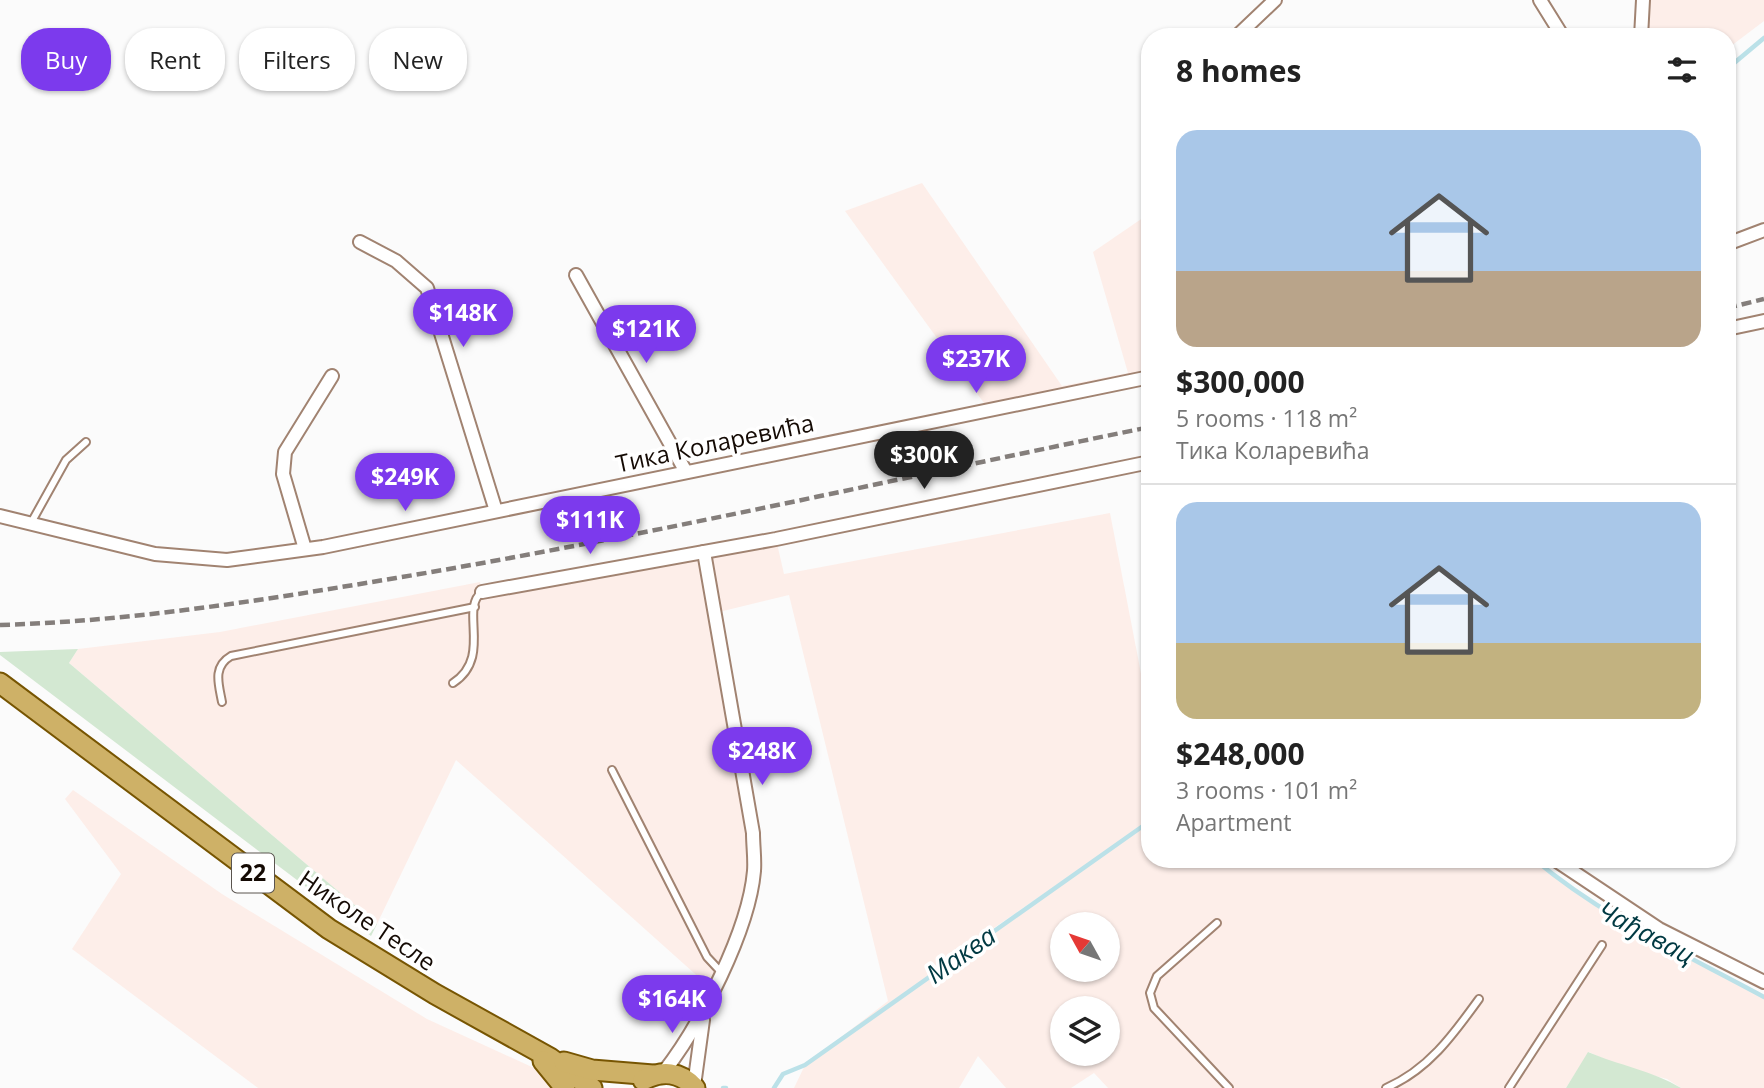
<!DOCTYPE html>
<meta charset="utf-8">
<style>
body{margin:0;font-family:"Open Sans",sans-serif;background:#f2f2f2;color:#222;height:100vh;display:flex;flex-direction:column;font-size:26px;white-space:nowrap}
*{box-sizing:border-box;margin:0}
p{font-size:23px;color:#767676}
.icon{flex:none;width:38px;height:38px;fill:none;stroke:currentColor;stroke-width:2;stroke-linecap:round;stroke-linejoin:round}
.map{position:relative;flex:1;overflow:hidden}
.panel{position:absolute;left:1141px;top:28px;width:595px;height:840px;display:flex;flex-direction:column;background:#fff;border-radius:28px;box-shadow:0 2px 5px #0004}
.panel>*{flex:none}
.guide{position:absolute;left:21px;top:28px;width:665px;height:63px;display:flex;gap:14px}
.needle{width:46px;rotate:310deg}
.controls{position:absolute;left:1050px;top:912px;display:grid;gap:14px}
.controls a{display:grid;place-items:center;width:70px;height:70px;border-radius:50%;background:#fff;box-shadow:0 2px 5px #0004;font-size:35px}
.price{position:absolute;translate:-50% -60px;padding:0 16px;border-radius:24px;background:#7c3aed;color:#fff;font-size:23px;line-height:46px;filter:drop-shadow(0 2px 4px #0008)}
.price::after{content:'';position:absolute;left:50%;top:42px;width:21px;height:16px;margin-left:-10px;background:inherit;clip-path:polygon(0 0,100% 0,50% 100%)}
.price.on{background:#222;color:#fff}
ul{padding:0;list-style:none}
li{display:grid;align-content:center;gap:14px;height:371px;padding:0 35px}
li+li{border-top:2px solid #e0e0e0}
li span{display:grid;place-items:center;height:217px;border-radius:21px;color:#555}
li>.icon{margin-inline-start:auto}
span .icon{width:126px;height:126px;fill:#fffc;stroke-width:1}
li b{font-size:30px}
h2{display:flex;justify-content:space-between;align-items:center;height:84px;padding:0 35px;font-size:30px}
.chip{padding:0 24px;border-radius:28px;background:#fff;box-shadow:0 2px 5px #0004;font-size:24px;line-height:63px}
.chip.on{background:#7c3aed;color:#fff}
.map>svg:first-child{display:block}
.industrial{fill:#fdeee9;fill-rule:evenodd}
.green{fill:#d3e8d2}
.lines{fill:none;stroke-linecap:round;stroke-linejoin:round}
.stream{stroke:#bbe1e8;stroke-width:4.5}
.service-casing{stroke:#a18371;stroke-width:10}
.minor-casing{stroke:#a18371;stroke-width:16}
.primary-casing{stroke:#775502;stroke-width:23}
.service{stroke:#fff;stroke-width:6}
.minor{stroke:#fff;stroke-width:12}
.primary{stroke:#ceb167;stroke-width:19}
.rail{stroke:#847e7b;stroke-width:4.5;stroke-dasharray:10 5;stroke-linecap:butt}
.labels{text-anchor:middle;stroke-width:7;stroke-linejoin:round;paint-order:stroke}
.shield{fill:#fff;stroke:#5a544f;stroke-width:2}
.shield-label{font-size:23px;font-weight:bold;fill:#140a04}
.street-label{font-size:24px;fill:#140a04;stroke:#fff}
.water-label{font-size:26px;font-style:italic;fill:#003942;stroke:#fff}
</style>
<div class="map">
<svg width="1764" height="1088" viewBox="0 0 1764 1088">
<rect width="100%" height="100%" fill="#fbfbfb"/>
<g class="industrial">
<path d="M1643,0H1764V21L1727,49V37H1641Z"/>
<path d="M922,183L1062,386L1128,373L1093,252L1150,213V376L989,410L845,211Z"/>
<path d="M1110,513L1150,720V859H1534L1589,902L1658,943L1764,997V1088H1681L1667,1079L1621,1067L1589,1052L1566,1088H1108L1094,1073L1071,1088H1006L978,1056L959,1088H794L805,1065L888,1001L789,595L715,613L754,870L713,990L456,760L377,924L69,663L78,649L220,632L480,582L482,592L776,539L784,574ZM1109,849L1054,889L972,944V943ZM1062,924H1108V970H1062ZM1062,1008H1108V1054H1062Z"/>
<path d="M73,790L222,894L427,1019L556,1078L565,1088H258L72,949L121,874L65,799Z"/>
</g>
<g class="green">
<path d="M78,649L69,663L377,924L371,936L0,655V652Z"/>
<path d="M1588,1052C1618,1065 1653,1071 1681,1088H1566Z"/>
</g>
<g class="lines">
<g class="stream">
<path d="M1727,69L1764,38"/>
<path d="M1534,859C1604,918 1685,954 1764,997"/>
<path d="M723,1088H726"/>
<path d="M774,1088L783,1074L805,1065L1150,821"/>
</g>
<g class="service-casing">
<g id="service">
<path d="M31,523L66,460L86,442"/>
<path d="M453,683C493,657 459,609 482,592"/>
<path d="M222,702C219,685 212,667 231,656L475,607"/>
<path d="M612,770L707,957L721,972"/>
<path d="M1217,923L1157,976L1150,993L1154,1008L1229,1088"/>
<path d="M1386,1088C1428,1070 1453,1035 1479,999"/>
<path d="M1509,1088L1602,945"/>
</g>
</g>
<g class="minor-casing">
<g id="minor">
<path d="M1540,0L1563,37"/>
<path d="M1236,37L1275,0"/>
<path d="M1641,37L1643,0"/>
<path d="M360,242L396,261L427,288L496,511"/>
<path d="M1727,244L1764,230"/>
<path d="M576,275L686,472"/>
<path d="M1727,329L1764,321"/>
<path d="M0,516L155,554L227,560L323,547L1150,377"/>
<path d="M305,549L283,474L285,452L332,376"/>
<path d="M482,592L776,539L1150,462"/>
<path d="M1554,859L1659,929L1764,982"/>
<path d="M663,1073C700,1026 749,930 754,871C755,859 753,846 753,833L704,552"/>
<path d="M694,1086L703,1020"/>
</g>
</g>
<g class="primary-casing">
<g id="primary">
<path d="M0,683L329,929L435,994L550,1058L592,1088"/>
<path d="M543,1061L565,1088"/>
<path d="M564,1062L592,1070L653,1075"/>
<path d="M643,1080C662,1070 680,1071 695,1088"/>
</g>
</g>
<use href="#service" class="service"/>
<use href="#minor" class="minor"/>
<use href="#primary" class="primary"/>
<g class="rail">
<path d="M1727,308L1764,299"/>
<path d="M0,625C134,621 264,600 396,578C648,536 899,478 1150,427"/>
</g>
</g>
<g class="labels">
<rect class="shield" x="232" y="853.5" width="42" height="39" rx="5"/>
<g class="shield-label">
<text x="253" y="881">22</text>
</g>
<g class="street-label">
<text transform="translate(715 444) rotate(-12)" y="8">Тика Коларевића</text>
<text transform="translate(367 921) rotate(34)" y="8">Николе Тесле</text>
</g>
<g class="water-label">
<text transform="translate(1646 933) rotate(28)" y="9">Чађавац</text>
<text transform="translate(961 955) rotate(-35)" y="9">Маква</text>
</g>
</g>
</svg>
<div class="controls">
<a><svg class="needle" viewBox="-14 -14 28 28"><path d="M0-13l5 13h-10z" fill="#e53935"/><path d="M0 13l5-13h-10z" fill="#767676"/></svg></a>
<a><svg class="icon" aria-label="layers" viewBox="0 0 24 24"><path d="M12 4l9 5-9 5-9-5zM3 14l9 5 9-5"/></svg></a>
</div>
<b class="price" style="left:463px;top:349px">$148K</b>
<b class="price" style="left:646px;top:365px">$121K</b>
<b class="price" style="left:976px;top:395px">$237K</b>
<b class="price on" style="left:924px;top:491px">$300K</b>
<b class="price" style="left:405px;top:513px">$249K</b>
<b class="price" style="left:590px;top:556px">$111K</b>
<b class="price" style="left:762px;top:787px">$248K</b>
<b class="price" style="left:672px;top:1035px">$164K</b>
<div class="guide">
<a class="chip on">Buy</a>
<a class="chip">Rent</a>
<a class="chip">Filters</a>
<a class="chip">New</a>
</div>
<section class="panel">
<h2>8 homes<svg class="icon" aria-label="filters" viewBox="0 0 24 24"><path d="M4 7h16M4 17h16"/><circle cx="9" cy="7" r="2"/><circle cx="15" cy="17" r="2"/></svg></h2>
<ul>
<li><span style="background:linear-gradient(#a9c7e8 65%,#b9a48a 0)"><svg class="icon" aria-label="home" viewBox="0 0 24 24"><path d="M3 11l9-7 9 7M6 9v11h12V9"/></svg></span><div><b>$300,000</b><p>5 rooms · 118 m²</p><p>Тика Коларевића</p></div></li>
<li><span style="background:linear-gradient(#a9c7e8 65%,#c2b280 0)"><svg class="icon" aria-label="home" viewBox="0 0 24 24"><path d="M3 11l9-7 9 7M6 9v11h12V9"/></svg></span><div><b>$248,000</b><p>3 rooms · 101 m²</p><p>Apartment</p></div></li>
</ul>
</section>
</div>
